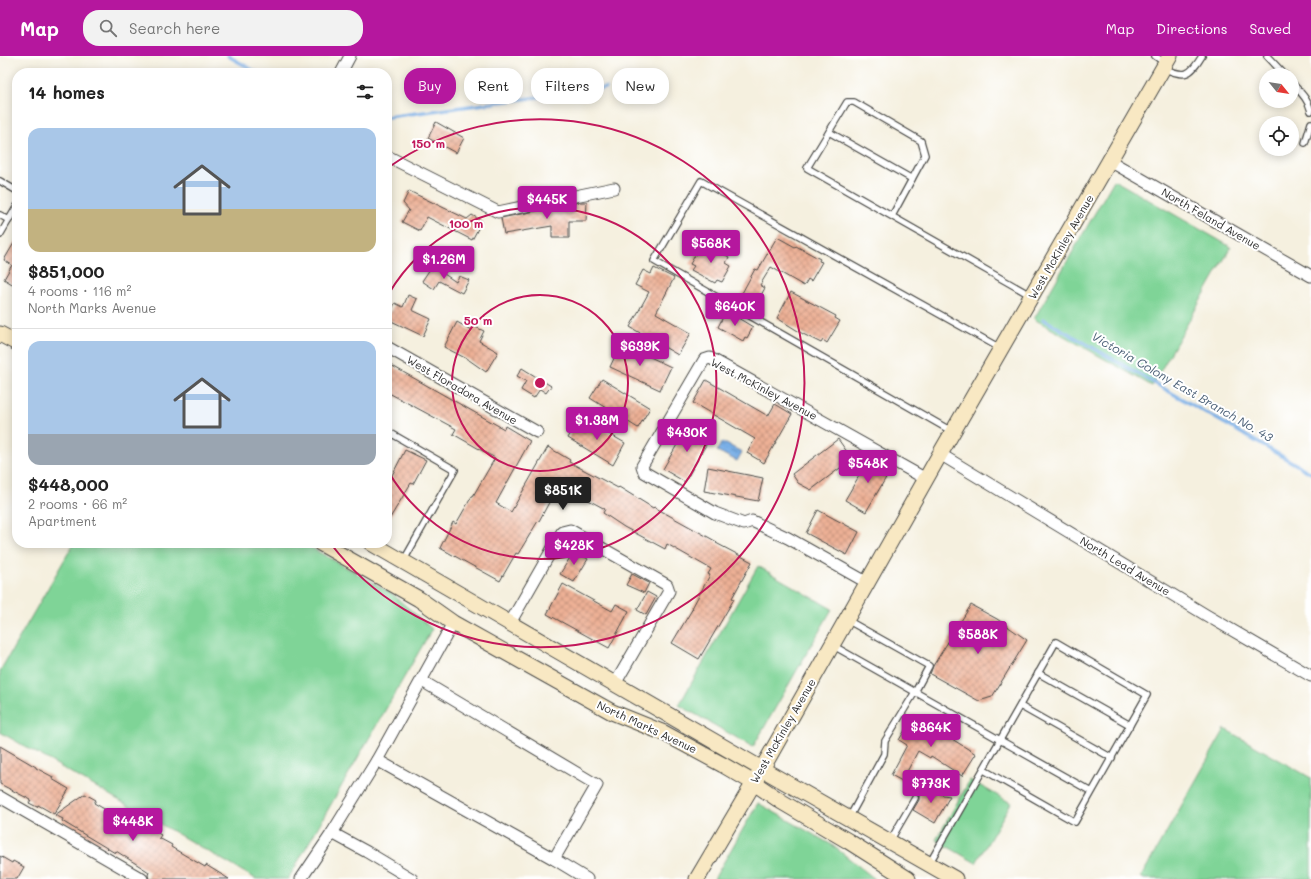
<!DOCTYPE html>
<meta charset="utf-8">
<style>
body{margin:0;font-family:Mali,sans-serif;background:#f2f2f2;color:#222;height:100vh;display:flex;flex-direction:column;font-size:15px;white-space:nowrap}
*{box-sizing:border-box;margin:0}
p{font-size:13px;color:#767676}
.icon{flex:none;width:22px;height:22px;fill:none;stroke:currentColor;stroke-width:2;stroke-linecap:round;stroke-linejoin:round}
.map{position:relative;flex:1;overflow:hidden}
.drawer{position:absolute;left:12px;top:12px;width:380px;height:480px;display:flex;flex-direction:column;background:#fff;border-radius:16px;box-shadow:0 2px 10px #0003}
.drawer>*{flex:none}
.banner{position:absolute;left:404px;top:12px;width:380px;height:36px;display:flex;gap:8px}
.needle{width:26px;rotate:120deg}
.tools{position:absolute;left:1259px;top:12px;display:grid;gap:8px}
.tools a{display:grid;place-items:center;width:40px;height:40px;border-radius:50%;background:#fff;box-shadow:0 2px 10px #0003;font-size:20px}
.price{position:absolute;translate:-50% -34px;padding:0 9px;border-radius:4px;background:#b5179e;color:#fff;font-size:13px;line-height:26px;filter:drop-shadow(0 1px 2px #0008)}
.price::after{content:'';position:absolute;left:50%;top:24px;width:12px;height:9px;margin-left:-6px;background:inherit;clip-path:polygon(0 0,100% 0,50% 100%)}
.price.on{background:#222;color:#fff}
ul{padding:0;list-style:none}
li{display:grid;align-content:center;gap:8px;height:212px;padding:0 16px}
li+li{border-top:1px solid #e0e0e0}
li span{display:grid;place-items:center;height:124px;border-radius:12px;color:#555}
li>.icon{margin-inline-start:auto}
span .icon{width:72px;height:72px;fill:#fffc;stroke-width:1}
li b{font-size:17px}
h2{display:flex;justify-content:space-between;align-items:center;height:48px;padding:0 16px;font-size:17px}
.tag{padding:0 14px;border-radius:16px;background:#fff;box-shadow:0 2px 10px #0003;font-size:14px;line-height:36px}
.tag.on{background:#b5179e;color:#fff}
header{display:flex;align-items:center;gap:24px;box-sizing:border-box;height:56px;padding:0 20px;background:#b5179e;color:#fff}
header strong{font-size:19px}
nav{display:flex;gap:22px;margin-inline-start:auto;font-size:14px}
.search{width:280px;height:36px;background:#f2f2f2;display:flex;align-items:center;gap:10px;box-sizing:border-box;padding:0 14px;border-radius:16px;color:#767676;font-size:15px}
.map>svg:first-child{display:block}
.grass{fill:#7fd497;stroke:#558061}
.water{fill:url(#water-ripples);stroke:#526c88}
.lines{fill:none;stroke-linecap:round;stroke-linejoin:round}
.stream{stroke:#78aee6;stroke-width:3.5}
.building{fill:url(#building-cross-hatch)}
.service-casing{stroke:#494946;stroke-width:8}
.minor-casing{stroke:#494946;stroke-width:13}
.secondary-casing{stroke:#494946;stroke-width:17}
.service{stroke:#fff;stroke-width:5.5}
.minor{stroke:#fff;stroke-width:11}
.secondary{stroke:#f8e8c3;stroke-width:15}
.ring{fill:none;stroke:#c2185b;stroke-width:2}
.labels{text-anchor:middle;stroke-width:4;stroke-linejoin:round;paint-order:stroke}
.street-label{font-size:11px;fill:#2b2b2b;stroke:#fff}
.water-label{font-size:12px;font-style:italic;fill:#4a5f76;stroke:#fff}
.centre{fill:#c2185b;stroke:#fff;stroke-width:2}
.ring-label{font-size:12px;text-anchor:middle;font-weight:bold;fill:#c2185b;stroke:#fff;stroke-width:4;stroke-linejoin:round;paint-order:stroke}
</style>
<header>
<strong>Map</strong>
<div class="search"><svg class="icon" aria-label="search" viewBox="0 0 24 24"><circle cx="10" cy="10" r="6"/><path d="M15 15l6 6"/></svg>Search here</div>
<nav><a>Map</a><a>Directions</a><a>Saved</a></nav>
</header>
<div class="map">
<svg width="1311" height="823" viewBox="0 0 1311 823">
<defs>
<pattern id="water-ripples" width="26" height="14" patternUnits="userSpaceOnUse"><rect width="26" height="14" fill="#78aee6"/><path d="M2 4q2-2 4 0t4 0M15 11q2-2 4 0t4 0" fill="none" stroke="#638ebb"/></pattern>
<pattern id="building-cross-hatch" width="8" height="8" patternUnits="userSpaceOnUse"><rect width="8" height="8" fill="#edb095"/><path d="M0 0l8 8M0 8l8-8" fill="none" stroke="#c08f7a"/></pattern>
</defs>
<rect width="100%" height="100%" fill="#fff"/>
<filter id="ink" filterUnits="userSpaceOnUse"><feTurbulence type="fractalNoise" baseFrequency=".025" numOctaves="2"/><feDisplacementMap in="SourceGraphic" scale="8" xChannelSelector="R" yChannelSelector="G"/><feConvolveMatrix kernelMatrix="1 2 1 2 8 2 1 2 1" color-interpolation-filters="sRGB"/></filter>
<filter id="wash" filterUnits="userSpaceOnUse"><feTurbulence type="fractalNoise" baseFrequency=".012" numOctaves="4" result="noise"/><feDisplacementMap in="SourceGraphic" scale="16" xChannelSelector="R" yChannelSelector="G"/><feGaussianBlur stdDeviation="0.9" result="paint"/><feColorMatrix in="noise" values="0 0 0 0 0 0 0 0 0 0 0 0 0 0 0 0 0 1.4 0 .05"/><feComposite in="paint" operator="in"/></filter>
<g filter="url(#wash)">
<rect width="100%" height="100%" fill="#f5f0df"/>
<g class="grass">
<path d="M1114,124L1231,191L1152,330L1034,263Z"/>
<path d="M74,487H303L391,537L432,573L288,823H256L0,676V615Z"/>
<path d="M758,510L832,553L753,691L679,649Z"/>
<path d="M1225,673L1311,722V823H1144L1141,821Z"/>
<path d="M970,724L1011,747L976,807L936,784Z"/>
<path d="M758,747L832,789L875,823H714Z"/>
</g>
<path class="water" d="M722,386L742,396L737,405L717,395Z"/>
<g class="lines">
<g class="stream">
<path d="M228,0L258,17"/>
<path d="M387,61L606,32"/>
<path d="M1043,263L1311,417"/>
</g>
</g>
<g id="blocks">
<g class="building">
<path d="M436,66L464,82L456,97L428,82Z"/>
<path d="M409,135L467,163L472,159L482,165L472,184L427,161L420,175L402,166L409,154L403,147Z"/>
<path d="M580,146H587L586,165H569V182H552V170L504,178L501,162Z"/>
<path d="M777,181L795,191L796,190L820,203L819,205L822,206L811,225L808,223L804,230L771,211L760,229L765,232L756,248L741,239L755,213L758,214Z"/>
<path d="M17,182V231L4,223L12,209L4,204Z"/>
<path d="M706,188L729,201L726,207L731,210L722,226L717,224L715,227L691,214L694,210L690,208L701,189L704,191Z"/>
<path d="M432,210L456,226L459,220L469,224L462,237L439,225L434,233L422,225Z"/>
<path d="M654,212L674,222L656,257L691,277L678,299L630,271L649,236L635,229L643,214L651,218Z"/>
<path d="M791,236L836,260L835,262L840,265L827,287L823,284L821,287L803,278L777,262Z"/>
<path d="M408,239L417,243L412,254L431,263L423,280L387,263L395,247L403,251Z"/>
<path d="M725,257L732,261L733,259L753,271L747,282L745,281L743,285L718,271Z"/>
<path d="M457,266L471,274L473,270L484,275L479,285L498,296L486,316L469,304L444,291Z"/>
<path d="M621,287L671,311L660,334L610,311Z"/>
<path d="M387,307L504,373L505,370L530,385L496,447L511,456L548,391L570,404L569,406L618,432L619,431L653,452L654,451L717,486L716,487L752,506L732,542L734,543L699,603L672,587L693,552H692L710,519L708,518L711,513L667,488L665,493L624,471L603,457L605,453L559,428L539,465H538L518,498L516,497L500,525L440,492L453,466L456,468L472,440H473L495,402L453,378L456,373L387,336Z"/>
<path d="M522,312L551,330L546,337L540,333L534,342L521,334L526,325L517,320Z"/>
<path d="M602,323L650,352L638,372L590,342Z"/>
<path d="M706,324L768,360L775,348L792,358L764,407L747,397L755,383L693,347Z"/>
<path d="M580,361L625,387L613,409L568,382Z"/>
<path d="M689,368L711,380L685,426L663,413Z"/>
<path d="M838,383L852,403L811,434L798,427L792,418Z"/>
<path d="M405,394L426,404L413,428L411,427L387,467V429Z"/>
<path d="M870,401L891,413L866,456L845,444Z"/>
<path d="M708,411L763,422L758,445L704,435Z"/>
<path d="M818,454L859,476L847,499L806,477Z"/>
<path d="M574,495L588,503L574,526L560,518Z"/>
<path d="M632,518L649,527L644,537L626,529Z"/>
<path d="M563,528L612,555L616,548L629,555L609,592L547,558Z"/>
<path d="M647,536L656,541L646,559L637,554Z"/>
<path d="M971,549L997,563L1027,584L992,641L979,645L930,618L933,610Z"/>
<path d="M914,659L945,677L944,678L976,698L962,720L931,700L930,702L918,695L902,725L891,719L907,689L899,684Z"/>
<path d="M0,690L36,711V712L53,721L52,723L69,733L54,758L38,749L37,751L29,747L31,744L0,728Z"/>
<path d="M924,731L937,738V736L943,739L950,740L935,767L913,754L919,744V740Z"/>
<path d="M85,738L96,744L94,747L123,764L125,759L150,773V772L161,779L159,782L172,789L171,791L205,811L206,809L229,823H149L148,819L149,816L116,795L115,797L85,779L62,765L63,763L55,759Z"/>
<path d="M0,800L12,807L13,805L24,811L17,823H0Z"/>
</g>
</g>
</g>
<g filter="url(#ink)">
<use href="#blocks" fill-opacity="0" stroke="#494946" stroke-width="1"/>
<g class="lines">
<g class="service-casing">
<g id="service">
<path d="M1155,0L1165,7"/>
<path d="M1267,0L1285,19"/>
<path d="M1163,12C1185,22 1190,20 1202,0"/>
<path d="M1292,27C1300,36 1308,43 1311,55"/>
<path d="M829,76L912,123"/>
<path d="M1305,87L1311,67"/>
<path d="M0,125L17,135"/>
<path d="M0,159L9,164"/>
<path d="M892,160L925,99L921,85L854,46H847L807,112L1030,239"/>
<path d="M0,179L17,150"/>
<path d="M387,375L455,414L404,504"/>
<path d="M953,376L654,205L701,125L1000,292"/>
<path d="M847,564L929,610L915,636L885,685L884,698L849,762"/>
<path d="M832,589L1000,684L929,808"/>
<path d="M1038,617L1130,669"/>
<path d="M1020,650L1112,702"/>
<path d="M984,714L1075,766L1147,639L1056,586L1000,684L1092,736"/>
<path d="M890,785L915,742"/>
</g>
</g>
<g class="minor-casing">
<g id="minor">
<path d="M341,17L350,0"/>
<path d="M387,100L498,156L614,132"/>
<path d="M1110,105L1311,220"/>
<path d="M387,291L537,376"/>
<path d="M940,398L1206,559L1311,620"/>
<path d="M868,527L788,482L752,465L744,468L715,457L644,416L642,410L704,304L710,302L926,423"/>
<path d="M510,567L562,476L570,474L667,529L669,535L615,628"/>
<path d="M422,625L597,729L554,803"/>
<path d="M377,704L554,803L587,823"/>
<path d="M0,741L142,823"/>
<path d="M332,777L367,796L412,823"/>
<path d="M301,823L332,777L377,704L453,567"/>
</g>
</g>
<g class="secondary-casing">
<g id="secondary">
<path d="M0,278L17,287"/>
<path d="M320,487L419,543L453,567L612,656L664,677L723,709L754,727L782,746L848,785L908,823"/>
<path d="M371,487L762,713L955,823"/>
<path d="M697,823L762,713L940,398L1170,0"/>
</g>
</g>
<use href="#service" class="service"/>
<use href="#minor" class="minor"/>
<use href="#secondary" class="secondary"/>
</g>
</g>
<g class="ring">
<circle cx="540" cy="327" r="88"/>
<path d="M388 239A176 176 0 1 1 388 415"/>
<path d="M389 111A264 264 0 1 1 331 488"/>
</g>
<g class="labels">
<g class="street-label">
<text transform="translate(1211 163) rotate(30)" y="4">North Feland Avenue</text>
<text transform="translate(1061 191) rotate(-60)" y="4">West McKinley Avenue</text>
<text transform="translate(764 333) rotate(28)" y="4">West McKinley Avenue</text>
<text transform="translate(462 334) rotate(30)" y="4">West Floradora Avenue</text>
<text transform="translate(1125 510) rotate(31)" y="4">North Lead Avenue</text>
<text transform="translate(647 671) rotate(25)" y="4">North Marks Avenue</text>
<text transform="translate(783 675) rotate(-60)" y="4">West McKinley Avenue</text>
</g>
<g class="water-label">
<text transform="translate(1182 331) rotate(30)" y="4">Victoria Colony East Branch No. 43</text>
</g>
</g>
<circle cx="540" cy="327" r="6" class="centre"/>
<g class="ring-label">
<text x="428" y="92">150 m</text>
<text x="466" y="172">100 m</text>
<text x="478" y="269">50 m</text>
</g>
</svg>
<div class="tools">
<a><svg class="needle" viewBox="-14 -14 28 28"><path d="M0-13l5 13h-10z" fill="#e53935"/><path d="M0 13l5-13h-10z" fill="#767676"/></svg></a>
<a><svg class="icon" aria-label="locate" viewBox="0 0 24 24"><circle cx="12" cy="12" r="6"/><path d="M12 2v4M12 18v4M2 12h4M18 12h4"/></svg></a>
</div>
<b class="price" style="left:547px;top:164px">$445K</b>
<b class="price" style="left:711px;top:208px">$568K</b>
<b class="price" style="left:444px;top:224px">$1.26M</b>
<b class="price" style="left:735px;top:271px">$640K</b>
<b class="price" style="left:640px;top:311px">$639K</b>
<b class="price" style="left:597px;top:385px">$1.38M</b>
<b class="price" style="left:687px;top:397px">$430K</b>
<b class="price" style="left:868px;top:428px">$548K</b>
<b class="price on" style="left:563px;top:455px">$851K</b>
<b class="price" style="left:574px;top:510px">$428K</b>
<b class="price" style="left:978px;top:599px">$588K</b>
<b class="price" style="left:931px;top:692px">$864K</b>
<b class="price" style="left:931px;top:748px">$773K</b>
<b class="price" style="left:133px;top:786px">$448K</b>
<div class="banner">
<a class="tag on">Buy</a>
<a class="tag">Rent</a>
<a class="tag">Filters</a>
<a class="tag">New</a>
</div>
<section class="drawer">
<h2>14 homes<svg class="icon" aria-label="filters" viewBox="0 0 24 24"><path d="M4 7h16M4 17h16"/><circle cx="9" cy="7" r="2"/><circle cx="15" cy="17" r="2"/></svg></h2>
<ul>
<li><span style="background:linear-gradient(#a9c7e8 65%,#c2b280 0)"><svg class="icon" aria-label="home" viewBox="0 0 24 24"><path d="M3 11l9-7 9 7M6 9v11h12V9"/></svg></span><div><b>$851,000</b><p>4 rooms · 116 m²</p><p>North Marks Avenue</p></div></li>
<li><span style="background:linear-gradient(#a9c7e8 75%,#9aa5b1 0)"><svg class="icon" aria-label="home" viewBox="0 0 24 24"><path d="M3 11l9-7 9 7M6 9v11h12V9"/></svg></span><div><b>$448,000</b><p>2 rooms · 66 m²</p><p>Apartment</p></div></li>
</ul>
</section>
</div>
